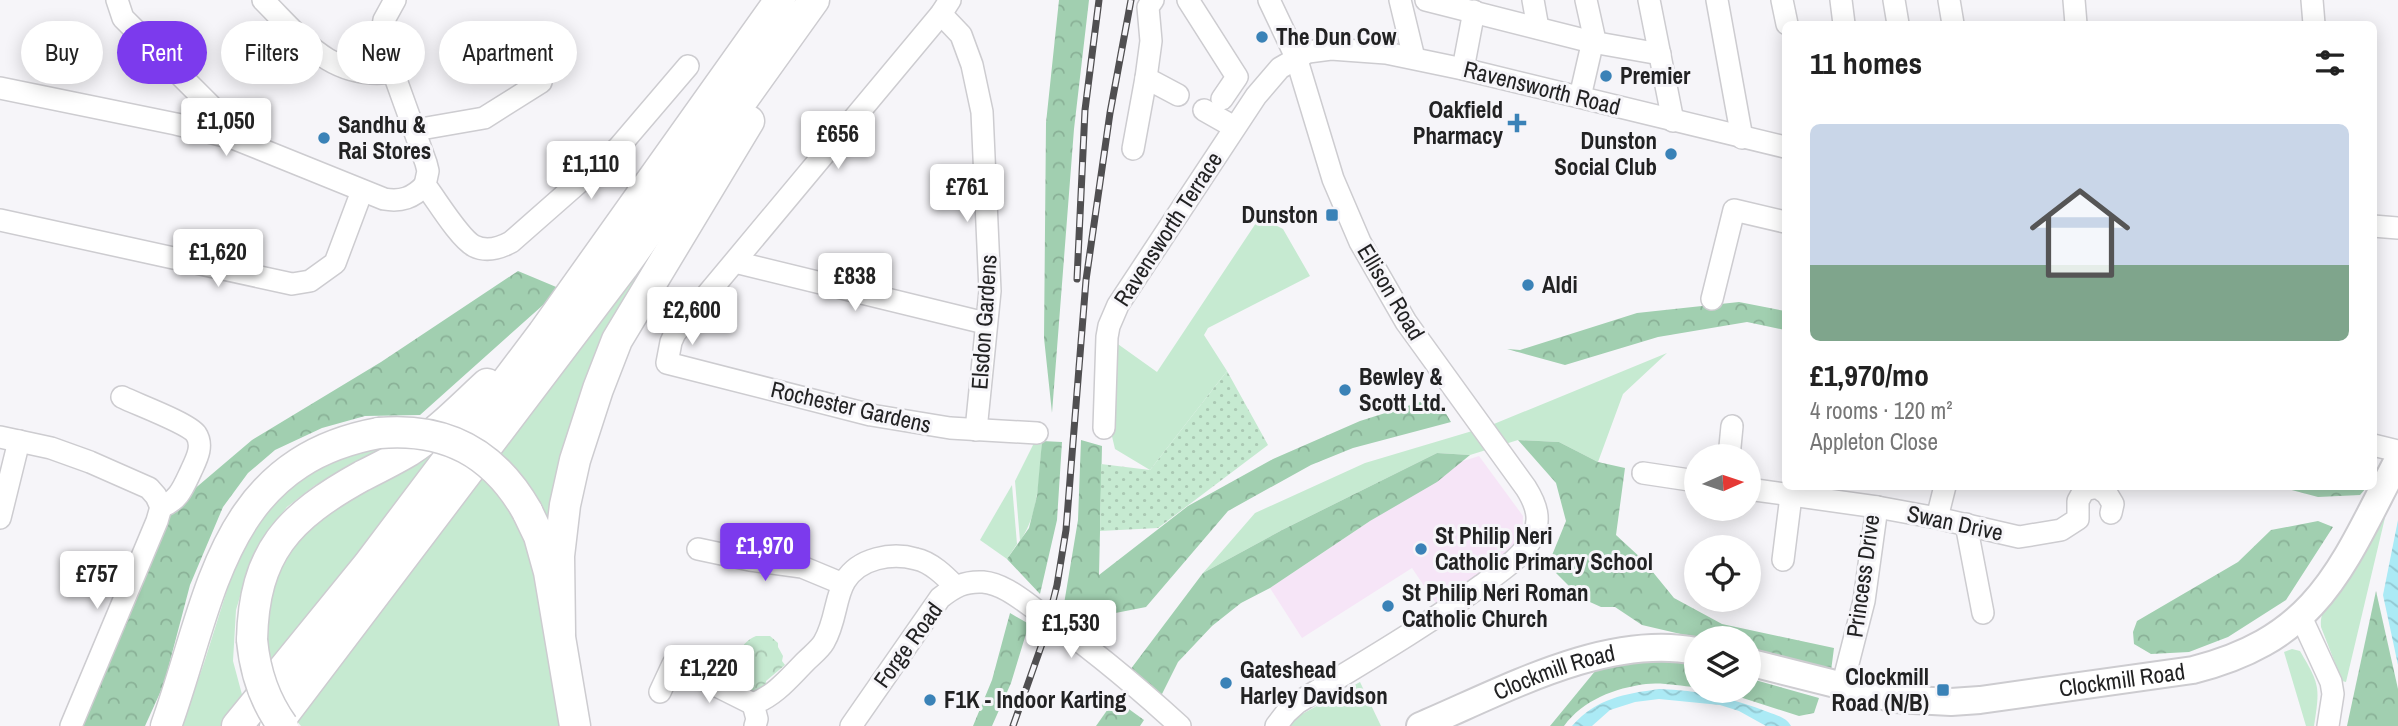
<!DOCTYPE html>
<meta charset="utf-8">
<style>
body{margin:0;font-family:"Archivo Narrow",sans-serif;background:#f6f6f6;color:#222;height:100vh;display:flex;flex-direction:column;font-size:26px;white-space:nowrap}
*{box-sizing:border-box;margin:0}
p{font-size:23px;color:#767676}
.icon{flex:none;width:38px;height:38px;fill:none;stroke:currentColor;stroke-width:2;stroke-linecap:round;stroke-linejoin:round}
.map{position:relative;flex:1;overflow:hidden}
.details{position:absolute;left:1782px;top:21px;width:595px;height:469px;display:flex;flex-direction:column;background:#fff;border-radius:10px;box-shadow:0 4px 18px #0003}
.details>*{flex:none}
.guide{position:absolute;left:21px;top:21px;width:665px;height:63px;display:flex;gap:14px}
.needle{width:46px;rotate:87deg}
.controls{position:absolute;left:1684px;top:444px;display:grid;gap:14px}
.controls a{display:grid;place-items:center;width:77px;height:77px;border-radius:50%;background:#fff;box-shadow:0 4px 18px #0003;font-size:35px}
.price{position:absolute;translate:-50% -60px;padding:0 16px;border-radius:7px;background:#fff;color:#222;font-size:23px;line-height:46px;filter:drop-shadow(0 2px 4px #0008)}
.price::after{content:'';position:absolute;left:50%;top:42px;width:21px;height:16px;margin-left:-10px;background:inherit;clip-path:polygon(0 0,100% 0,50% 100%)}
.price.selected{background:#7c3aed;color:#fff}
ul{padding:0;list-style:none}
li{display:grid;align-content:center;gap:14px;height:371px;padding:0 28px}
li+li{border-top:2px solid #e0e0e0}
li span{display:grid;place-items:center;height:217px;border-radius:10px;color:#555}
li>.icon{margin-inline-start:auto}
span .icon{width:126px;height:126px;fill:#fffc;stroke-width:1}
li b{font-size:30px}
h2{display:flex;justify-content:space-between;align-items:center;height:84px;padding:0 28px;font-size:30px}
.pill{padding:0 24px;border-radius:32px;background:#fff;box-shadow:0 4px 18px #0003;font-size:24px;line-height:63px}
.pill.selected{background:#7c3aed;color:#fff}
.map>svg:first-child{display:block}
.education{fill:#f6e5f7}
.grass{fill:#c6ead1}
.forest{fill:url(#forest-crowns)}
.park{fill:url(#park-crowns)}
.garden{fill:url(#garden-dots)}
.water{fill:url(#water-waves)}
.lines{fill:none;stroke-linecap:round;stroke-linejoin:round}
.minor-casing{stroke:#cdccd0;stroke-width:24}
.major-casing{stroke:#cdccd0;stroke-width:30}
.highway-casing{stroke:#cdccd0;stroke-width:33}
.minor{stroke:#fff;stroke-width:21}
.major{stroke:#fff;stroke-width:26}
.highway{stroke:#fff;stroke-width:30}
.rail-casing{stroke:#504f51;stroke-width:7}
.rail{stroke:#f6f5f9;stroke-width:4.5;stroke-dasharray:13;stroke-linecap:butt}
.highway-bridge-casing{stroke:#cdccd0;stroke-width:33;stroke-linecap:butt}
.highway-bridge{stroke:#fff;stroke-width:30}
.poi-dot{fill:#3a82b7;stroke:#f6f5f9;stroke-width:2.5}
.labels{text-anchor:middle;stroke-width:6;stroke-linejoin:round;paint-order:stroke}
.poi-label{font-size:23px;font-weight:bold;fill:#222223;stroke:#f6f5f9;text-anchor:start}
.street-label{font-size:23px;fill:#222223;stroke:#f6f5f9}
</style>
<div class="map">
<svg width="2398" height="726" viewBox="0 0 2398 726">
<defs>
<pattern id="forest-crowns" width="20" height="18" patternUnits="userSpaceOnUse" patternTransform="scale(1.75)"><rect width="20" height="18" fill="#a1cfb0"/><path d="M2 6a3 3 0 1 1 6 0M12 15a3 3 0 1 1 6 0" fill="none" stroke="#8ab197"/></pattern>
<pattern id="park-crowns" width="20" height="18" patternUnits="userSpaceOnUse" patternTransform="scale(1.75)"><rect width="20" height="18" fill="#c6ead1"/><path d="M2 6a3 3 0 1 1 6 0M12 15a3 3 0 1 1 6 0" fill="none" stroke="#aac8b3"/></pattern>
<pattern id="garden-dots" width="8" height="8" patternUnits="userSpaceOnUse" patternTransform="scale(1.75)"><rect width="8" height="8" fill="#c6ead1"/><path d="M2 2h.1M6 6h.1" fill="none" stroke="#aac8b3" stroke-width="1.8" stroke-linecap="round"/></pattern>
<pattern id="water-waves" width="16" height="10" patternUnits="userSpaceOnUse" patternTransform="scale(1.75)"><rect width="16" height="10" fill="#abeaf5"/><path d="M0 5q4-4 8 0t8 0" fill="none" stroke="#93c8d2"/></pattern>
</defs>
<rect width="100%" height="100%" fill="#f6f5f9"/>
<path class="education" d="M1479,456L1523,516L1522,539L1504,558L1437,605L1412,568L1302,638L1270,588L1457,463Z"/>
<g class="grass">
<path d="M1260,217L1283,229L1310,276L1208,328L1204,335L1227,371L1150,470L1115,449L1110,428L1115,342L1157,372Z"/>
<path d="M655,242L662,245L550,540L512,467L499,453Z"/>
<path d="M1667,353L1623,394L1598,462L1559,442L1518,440L1470,455L1437,453L1284,529L1203,573L1255,513L1365,463L1489,426Z"/>
<path d="M1035,441H1042C1039,475 1040,512 1020,541L1015,481Z"/>
<path d="M366,443L399,451L350,466L314,486L287,507L264,537L247,573L236,610L233,661L244,702L224,726H182L204,663L239,552L284,484Z"/>
<path d="M432,453L441,455L268,671L261,604L306,526L369,487L412,467Z"/>
<path d="M481,473L500,493L529,542L564,726H301L294,718Z"/>
<path d="M1012,485L1017,544L1007,559L980,540Z"/>
<path d="M2388,505L2346,682L2342,681L2321,627C2320,616 2323,611 2330,603L2370,539Z"/>
<path d="M2292,649L2300,651C2320,685 2320,687 2314,726H2306L2284,652Z"/>
<path d="M1360,682L1381,726H1289L1295,718Z"/>
</g>
<g class="forest">
<path d="M1059,0H1089L1074,129L1052,413L1044,338L1046,123Z"/>
<path d="M518,271L561,289L420,415L365,416L322,428L275,450L248,473L223,507L190,585L164,684L145,726H77L158,528L192,491L252,440L381,362Z"/>
<path d="M1739,302L1785,311V330L1747,322L1658,337L1565,365L1507,349L1520,350L1637,313Z"/>
<path d="M1436,397L1451,422L1353,448L1311,465L1228,511L1146,607L1085,619L1064,604L1078,520L1081,440L1102,446L1099,575L1188,506L1273,459L1360,421Z"/>
<path d="M1518,440L1559,442L1598,462L1625,468L1616,535L1643,560L1674,598L1722,624L1834,648L1831,671L1748,649V639H1702L1642,625L1615,607H1601L1581,598L1548,565L1566,521L1556,483Z"/>
<path d="M1042,441L1062,442L1057,520L1040,594L1007,559L1029,528L1037,496Z"/>
<path d="M1437,453L1470,455L1437,482L1370,521L1270,588L1241,603L1212,626L1178,662L1161,696L1130,670L1203,573L1284,529Z"/>
<path d="M2280,487L2367,486V487L2360,495L2318,497Z"/>
<path d="M2318,521L2333,527L2286,600L2228,637L2189,652L2151,654L2134,644L2133,632L2137,621L2238,562L2271,530Z"/>
<path d="M2376,591L2398,689V726H2347Z"/>
<path d="M1010,613L1029,624L1011,683L992,726H973L992,680Z"/>
<path d="M1644,657L1696,665V687C1680,686 1661,682 1646,684C1615,688 1583,700 1564,726H1550L1596,670Z"/>
<path d="M1748,678L1819,698L1814,713L1799,716L1721,691H1748Z"/>
<path d="M1115,699L1144,720L1140,726H1096Z"/>
</g>
<path class="park" d="M756,636H770L778,643V647L783,656L782,661L785,665L766,681L767,688L749,694L736,688L734,681L729,677C735,660 738,644 756,636Z"/>
<path class="garden" d="M1227,371L1268,445L1158,528L1100,531L1101,464L1150,470Z"/>
<g class="water">
<path d="M2398,520V665L2383,595Z"/>
<path d="M1659,689C1698,690 1732,698 1768,712C1778,716 1786,717 1791,726H1766L1739,711L1720,705L1659,699L1635,702L1610,710L1592,726H1572C1597,698 1624,694 1659,689Z"/>
</g>
<g class="lines">
<g class="minor-casing">
<g id="minor">
<path d="M117,0L123,18L219,114L232,129L233,138"/>
<path d="M263,0C302,39 332,81 393,72"/>
<path d="M395,0L384,20L381,38L426,163L428,171L425,185C436,199 459,238 474,246C486,252 500,248 511,242L618,148L688,66"/>
<path d="M950,0L941,14L675,333L671,342L667,363L871,415L950,428L1037,433"/>
<path d="M1153,0L1148,7L1151,41L1146,78L1178,95"/>
<path d="M1188,0L1237,77L1222,99"/>
<path d="M1269,0L1296,57L1333,179L1360,242L1406,322L1526,488C1536,504 1542,520 1532,538C1522,558 1499,572 1482,585C1423,628 1359,665 1297,703L1286,713L1276,726"/>
<path d="M1400,0L1414,58"/>
<path d="M1426,0L1592,42L1660,54"/>
<path d="M1533,0L1538,28"/>
<path d="M1649,0L1673,121"/>
<path d="M1717,0L1742,138"/>
<path d="M1782,0L1787,24"/>
<path d="M1841,0L1844,24"/>
<path d="M1894,0L1898,24"/>
<path d="M1949,0L1953,24"/>
<path d="M2074,0L2076,24"/>
<path d="M2312,0L2314,24"/>
<path d="M941,14L961,35L972,65L982,112L990,291L976,430"/>
<path d="M1463,69L1474,11"/>
<path d="M0,88L176,124L233,138L384,199C401,202 413,198 425,185"/>
<path d="M1580,97L1594,36L1586,0"/>
<path d="M1204,110L1234,127"/>
<path d="M415,130L484,118L541,82"/>
<path d="M1133,149L1146,78"/>
<path d="M0,220L292,284L310,281L335,263L362,191"/>
<path d="M2373,226L2398,228"/>
<path d="M735,262L985,323"/>
<path d="M1712,299L1734,210L1785,222"/>
<path d="M122,397C136,404 188,423 196,434C204,446 196,460 191,471C183,488 179,500 161,507"/>
<path d="M1104,428L1107,337L1109,326L1118,305L1256,96L1280,68L1308,52L1331,49L1386,53L1463,69L1785,147"/>
<path d="M0,437L51,448L90,462L149,488L156,496L161,507"/>
<path d="M2373,445L2398,451"/>
<path d="M1729,457L1732,426"/>
<path d="M1643,473L1696,481"/>
<path d="M1748,489L1877,507L1864,601L1842,687"/>
<path d="M1877,507L1937,518L2019,537L2061,530L2078,519V501L2084,490L2097,487L2107,494L2113,504L2111,513"/>
<path d="M0,518L19,441"/>
<path d="M1937,518L1945,486"/>
<path d="M1966,524L1983,613"/>
<path d="M698,549L750,560L802,567L843,584"/>
<path d="M1783,560L1791,496"/>
<path d="M2301,617L2331,682L2333,694L2328,726"/>
<path d="M660,692L673,664L753,704"/>
<path d="M71,726L157,521L161,507"/>
<path d="M755,726L757,719L753,704C776,695 789,678 806,661C812,655 820,649 824,642C836,622 835,597 845,581C859,558 892,552 916,559C931,562 945,576 955,586"/>
<path d="M851,726L940,598C954,587 964,581 983,582C1004,584 1022,600 1039,612C1090,647 1134,684 1180,726"/>
</g>
</g>
<g class="major-casing">
<g id="major">
<path id="s1" d="M1748,662L1895,699L1951,702L1980,700L2193,670C2320,638 2342,566 2398,460"/>
<path id="s2" d="M1420,726C1501,692 1606,633 1696,651"/>
</g>
</g>
<g class="highway-casing">
<g id="highway">
<path d="M527,511L539,536L549,572L575,726"/>
<path d="M560,633L559,556L565,505L575,460L598,389L617,340L749,121"/>
<path d="M252,640C254,552 288,517 362,476C378,468 394,460 409,451C438,432 462,407 487,384"/>
<path d="M166,726C212,599 220,462 379,433"/>
<path d="M237,726L368,565L543,333L780,0"/>
<path d="M275,726L623,267L814,0"/>
</g>
</g>
<use href="#minor" class="minor"/>
<use href="#major" class="major"/>
<use href="#highway" class="highway"/>
<g class="rail-casing">
<g id="rail">
<path d="M1077,279L1085,110L1099,0"/>
<path d="M1013,726L1043,641L1057,585L1066,530L1086,280L1110,113L1131,0"/>
</g>
</g>
<use href="#rail" class="rail"/>
<g class="highway-bridge-casing">
<g id="highway-bridge">
<path d="M379,433C446,427 494,453 527,511"/>
<path d="M252,640C255,672 264,700 283,726"/>
</g>
</g>
<use href="#highway-bridge" class="highway-bridge"/>
</g>
<g class="poi-dot">
<circle cx="1262" cy="37" r="7"/>
<circle cx="1606" cy="76" r="7"/>
<path d="M1513.5 112.5h7v7h7v7h-7v7h-7v-7h-7v-7h7z"/>
<circle cx="324" cy="138" r="7"/>
<circle cx="1671" cy="154" r="7"/>
<rect x="1325" y="208" width="14" height="14" rx="3.5"/>
<circle cx="1528" cy="285" r="7"/>
<circle cx="1345" cy="390" r="7"/>
<circle cx="1421" cy="549" r="7"/>
<circle cx="1388" cy="606" r="7"/>
<circle cx="1226" cy="683" r="7"/>
<rect x="1936" y="683" width="14" height="14" rx="3.5"/>
<circle cx="930" cy="700" r="7"/>
</g>
<g class="labels">
<g class="poi-label">
<text x="1276" y="45">The Dun Cow</text>
<text x="1620" y="84">Premier</text>
<text x="1503" y="118" text-anchor="end">Oakfield<tspan x="1503" dy="26">Pharmacy</tspan></text>
<text x="338" y="133">Sandhu &amp;<tspan x="338" dy="26">Rai Stores</tspan></text>
<text x="1657" y="149" text-anchor="end">Dunston<tspan x="1657" dy="26">Social Club</tspan></text>
<text x="1318" y="223" text-anchor="end">Dunston</text>
<text x="1542" y="293">Aldi</text>
<text x="1359" y="385">Bewley &amp;<tspan x="1359" dy="26">Scott Ltd.</tspan></text>
<text x="1435" y="544">St Philip Neri<tspan x="1435" dy="26">Catholic Primary School</tspan></text>
<text x="1402" y="601">St Philip Neri Roman<tspan x="1402" dy="26">Catholic Church</tspan></text>
<text x="1240" y="678">Gateshead<tspan x="1240" dy="26">Harley Davidson</tspan></text>
<text x="1929" y="685" text-anchor="end">Clockmill<tspan x="1929" dy="26">Road (N/B)</tspan></text>
<text x="944" y="708">F1K - Indoor Karting</text>
</g>
<g class="street-label">
<text transform="translate(1542 88) rotate(14)" y="8">Ravensworth Road</text>
<text transform="translate(1168 229) rotate(-57)" y="8">Ravensworth Terrace</text>
<text transform="translate(1391 292) rotate(59)" y="8">Ellison Road</text>
<text transform="translate(984 322) rotate(-86)" y="8">Elsdon Gardens</text>
<text transform="translate(851 407) rotate(13)" y="8">Rochester Gardens</text>
<text transform="translate(1955 523) rotate(12)" y="8">Swan Drive</text>
<text transform="translate(1863 576) rotate(-82)" y="8">Princess Drive</text>
<text transform="translate(908 645) rotate(-54)" y="8">Forge Road</text>
<text dy="8" stroke="none"><textPath href="#s2" startOffset="145">Clockmill Road</textPath></text>
<text dy="8" stroke="none"><textPath href="#s1" startOffset="380">Clockmill Road</textPath></text>
</g>
</g>
</svg>
<div class="controls">
<a><svg class="needle" viewBox="-14 -14 28 28"><path d="M0-13l5 13h-10z" fill="#e53935"/><path d="M0 13l5-13h-10z" fill="#767676"/></svg></a>
<a><svg class="icon" aria-label="locate" viewBox="0 0 24 24"><circle cx="12" cy="12" r="6"/><path d="M12 2v4M12 18v4M2 12h4M18 12h4"/></svg></a>
<a><svg class="icon" aria-label="layers" viewBox="0 0 24 24"><path d="M12 4l9 5-9 5-9-5zM3 14l9 5 9-5"/></svg></a>
</div>
<b class="price" style="left:226px;top:158px">£1,050</b>
<b class="price" style="left:838px;top:171px">£656</b>
<b class="price" style="left:591px;top:201px">£1,110</b>
<b class="price" style="left:967px;top:224px">£761</b>
<b class="price" style="left:218px;top:289px">£1,620</b>
<b class="price" style="left:855px;top:313px">£838</b>
<b class="price" style="left:692px;top:347px">£2,600</b>
<b class="price selected" style="left:765px;top:583px">£1,970</b>
<b class="price" style="left:97px;top:611px">£757</b>
<b class="price" style="left:1071px;top:660px">£1,530</b>
<b class="price" style="left:709px;top:705px">£1,220</b>
<div class="guide">
<a class="pill">Buy</a>
<a class="pill selected">Rent</a>
<a class="pill">Filters</a>
<a class="pill">New</a>
<a class="pill">Apartment</a>
</div>
<section class="details">
<h2>11 homes<svg class="icon" aria-label="filters" viewBox="0 0 24 24"><path d="M4 7h16M4 17h16"/><circle cx="9" cy="7" r="2"/><circle cx="15" cy="17" r="2"/></svg></h2>
<ul>
<li><span style="background:linear-gradient(#c9d6e8 65%,#7fa58c 0)"><svg class="icon" aria-label="home" viewBox="0 0 24 24"><path d="M3 11l9-7 9 7M6 9v11h12V9"/></svg></span><div><b>£1,970/mo</b><p>4 rooms · 120 m²</p><p>Appleton Close</p></div></li>
</ul>
</section>
</div>
